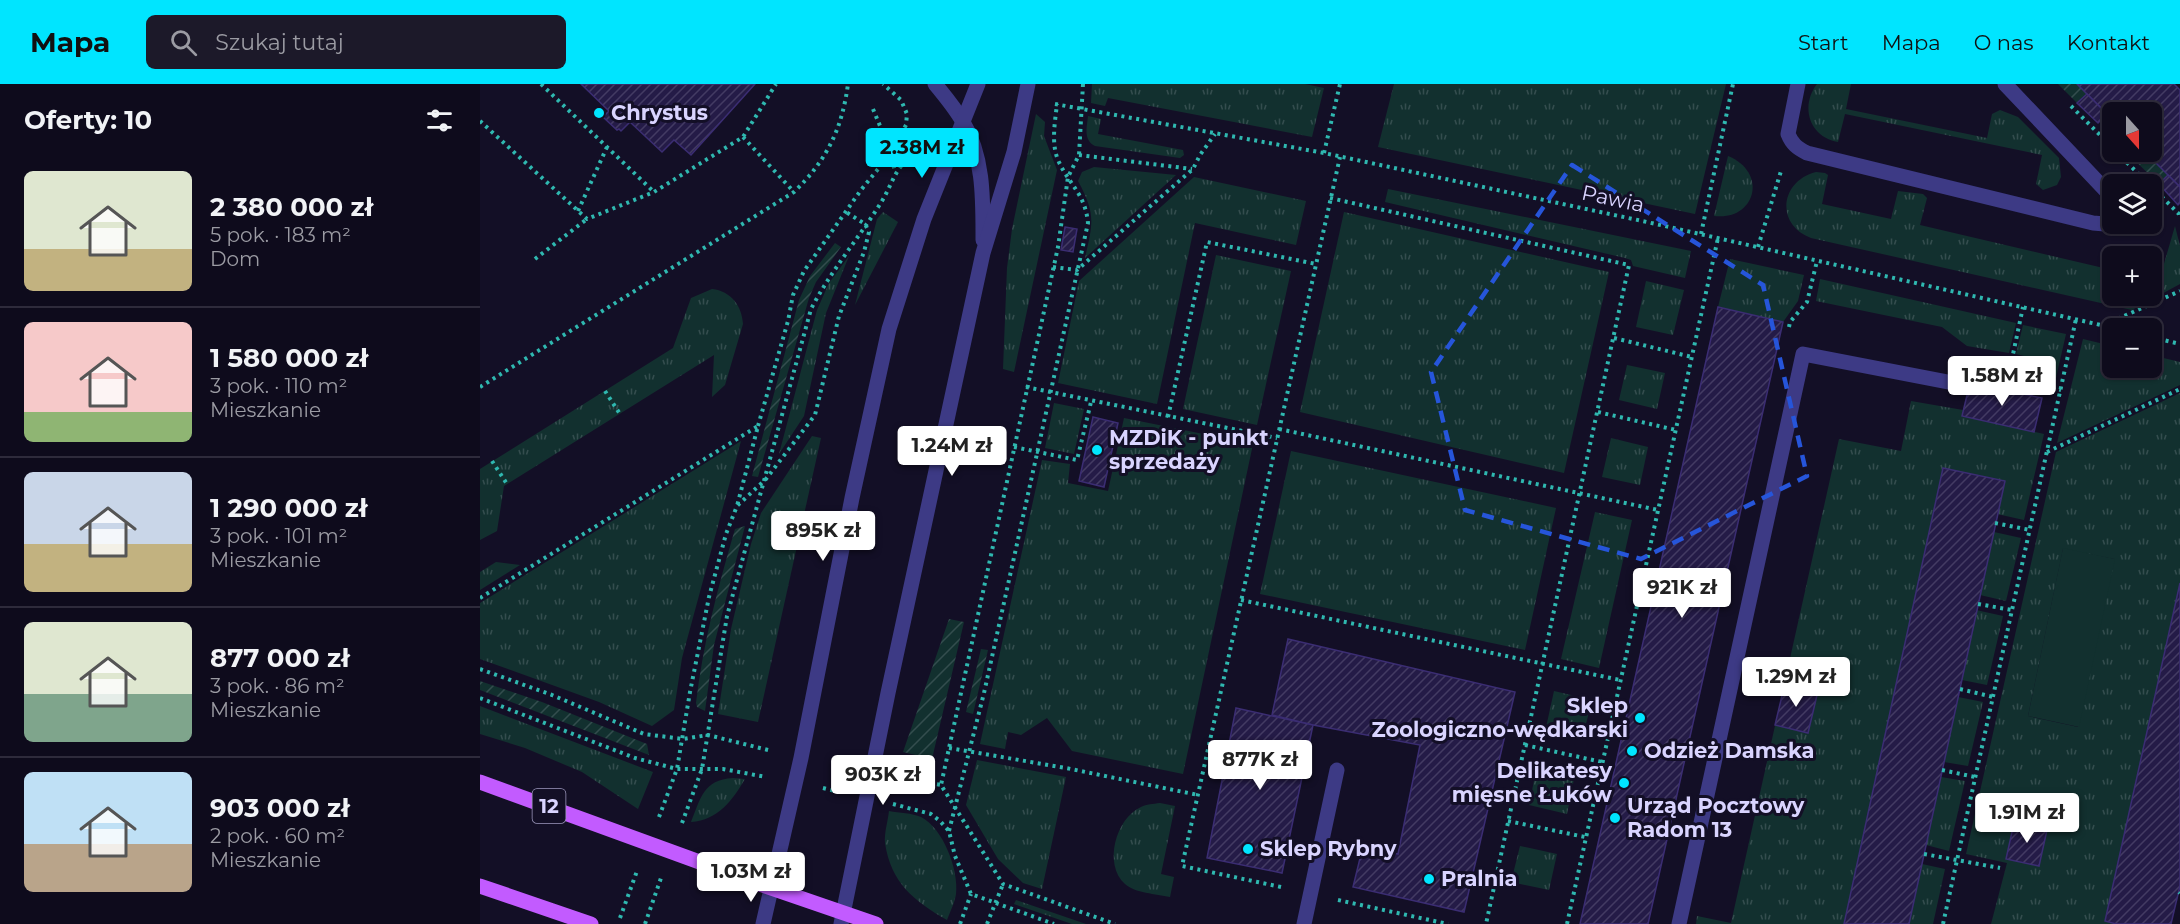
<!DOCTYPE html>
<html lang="pl">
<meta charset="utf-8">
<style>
body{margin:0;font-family:Montserrat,sans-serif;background:#1c1929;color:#f1f3f6;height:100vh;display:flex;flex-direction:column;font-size:22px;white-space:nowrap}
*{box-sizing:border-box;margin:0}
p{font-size:20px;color:#9b9ba3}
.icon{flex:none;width:33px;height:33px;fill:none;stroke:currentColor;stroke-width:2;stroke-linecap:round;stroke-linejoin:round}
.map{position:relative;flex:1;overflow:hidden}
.details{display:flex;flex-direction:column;background:#0e0b1c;width:480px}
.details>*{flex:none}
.needle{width:39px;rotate:159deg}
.fabs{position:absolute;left:1622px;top:18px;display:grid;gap:12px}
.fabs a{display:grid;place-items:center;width:60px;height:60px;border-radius:9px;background:#0e0b1c;box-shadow:0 2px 4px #0004,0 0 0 2px #2e2b3b;font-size:30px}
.price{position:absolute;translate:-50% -51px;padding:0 14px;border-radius:6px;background:#fff;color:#222;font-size:20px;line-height:39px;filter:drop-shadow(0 2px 3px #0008)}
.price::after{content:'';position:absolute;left:50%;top:36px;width:18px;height:14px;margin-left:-9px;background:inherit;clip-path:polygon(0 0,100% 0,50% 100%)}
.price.current{background:#00e5ff;color:#111}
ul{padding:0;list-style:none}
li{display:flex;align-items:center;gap:18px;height:150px;padding:0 24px}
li+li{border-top:2px solid #2e2b3b}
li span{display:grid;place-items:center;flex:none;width:168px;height:120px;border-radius:9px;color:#555}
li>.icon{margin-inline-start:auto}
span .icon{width:72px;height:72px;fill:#fffc;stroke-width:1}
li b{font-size:26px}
h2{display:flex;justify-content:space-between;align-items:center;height:72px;padding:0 24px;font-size:26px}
header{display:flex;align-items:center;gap:36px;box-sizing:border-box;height:84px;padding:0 30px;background:#00e5ff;color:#111}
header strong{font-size:28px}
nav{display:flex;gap:33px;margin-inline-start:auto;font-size:21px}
.search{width:420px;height:54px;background:#1c1929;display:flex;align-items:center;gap:15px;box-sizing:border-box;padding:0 21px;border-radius:9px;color:#9b9ba3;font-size:22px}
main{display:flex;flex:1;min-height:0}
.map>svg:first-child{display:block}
.grass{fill:url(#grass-tufts);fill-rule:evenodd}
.park{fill:#12302f}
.garden{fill:url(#garden-furrows)}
.building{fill:url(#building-hatch);stroke:#3b2d73;stroke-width:1.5}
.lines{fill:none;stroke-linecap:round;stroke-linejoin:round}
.path{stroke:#2fb8b0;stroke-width:4;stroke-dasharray:3 4.5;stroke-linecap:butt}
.minor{stroke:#3d3a85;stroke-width:15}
.major{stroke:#c25bff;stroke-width:15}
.marked{fill:none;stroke:#2655da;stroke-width:4.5;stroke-dasharray:12 8;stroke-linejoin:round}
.poi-dot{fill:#00e5ff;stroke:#130f26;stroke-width:2}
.labels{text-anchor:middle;stroke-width:6;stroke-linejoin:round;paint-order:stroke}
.shield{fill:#130f26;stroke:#9e99be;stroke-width:1.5}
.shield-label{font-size:20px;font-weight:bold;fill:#d9d4ff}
.poi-label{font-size:21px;font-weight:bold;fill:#d9d4ff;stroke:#130f26;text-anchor:start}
.street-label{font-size:21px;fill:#d9d4ff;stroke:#130f26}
</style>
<header>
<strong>Mapa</strong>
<div class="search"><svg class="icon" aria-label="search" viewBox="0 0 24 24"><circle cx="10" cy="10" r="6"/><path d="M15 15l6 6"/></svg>Szukaj tutaj</div>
<nav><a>Start</a><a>Mapa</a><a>O nas</a><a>Kontakt</a></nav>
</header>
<main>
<section class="details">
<h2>Oferty: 10<svg class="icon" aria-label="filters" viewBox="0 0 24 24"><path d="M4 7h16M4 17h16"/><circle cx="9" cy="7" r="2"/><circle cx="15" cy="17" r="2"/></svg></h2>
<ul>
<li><span style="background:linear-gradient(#dfe7d0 65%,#c2b280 0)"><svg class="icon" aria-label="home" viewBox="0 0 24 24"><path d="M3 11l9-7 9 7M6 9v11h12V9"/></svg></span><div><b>2 380 000 zł</b><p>5 pok. · 183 m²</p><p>Dom</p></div></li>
<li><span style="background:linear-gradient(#f6c9c9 75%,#8fb573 0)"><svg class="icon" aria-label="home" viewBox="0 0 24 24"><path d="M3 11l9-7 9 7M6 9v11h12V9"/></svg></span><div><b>1 580 000 zł</b><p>3 pok. · 110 m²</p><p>Mieszkanie</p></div></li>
<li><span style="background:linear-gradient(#c9d6e8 60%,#c2b280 0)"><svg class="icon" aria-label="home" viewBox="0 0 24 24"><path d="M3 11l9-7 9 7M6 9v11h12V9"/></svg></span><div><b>1 290 000 zł</b><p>3 pok. · 101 m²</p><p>Mieszkanie</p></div></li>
<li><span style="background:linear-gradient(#dfe7d0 60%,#7fa58c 0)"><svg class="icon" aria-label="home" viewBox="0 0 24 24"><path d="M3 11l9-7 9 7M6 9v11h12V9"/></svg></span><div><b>877 000 zł</b><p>3 pok. · 86 m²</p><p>Mieszkanie</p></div></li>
<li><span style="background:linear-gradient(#bfe0f5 60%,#b9a48a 0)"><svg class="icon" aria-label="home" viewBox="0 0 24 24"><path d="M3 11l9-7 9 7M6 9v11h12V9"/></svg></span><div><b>903 000 zł</b><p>2 pok. · 60 m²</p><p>Mieszkanie</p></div></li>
</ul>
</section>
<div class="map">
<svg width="1700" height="840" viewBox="0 0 1700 840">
<defs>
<pattern id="grass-tufts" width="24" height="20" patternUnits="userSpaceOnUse" patternTransform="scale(1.5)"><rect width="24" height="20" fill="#12302f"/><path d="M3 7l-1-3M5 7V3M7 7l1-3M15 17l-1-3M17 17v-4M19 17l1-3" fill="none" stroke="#344d4e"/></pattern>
<pattern id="garden-furrows" width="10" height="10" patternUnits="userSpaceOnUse" patternTransform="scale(1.5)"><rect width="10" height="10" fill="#12302f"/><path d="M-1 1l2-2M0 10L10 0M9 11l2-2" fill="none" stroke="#344d4e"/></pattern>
<pattern id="building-hatch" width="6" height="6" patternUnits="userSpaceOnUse" patternTransform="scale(1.5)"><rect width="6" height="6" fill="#241b47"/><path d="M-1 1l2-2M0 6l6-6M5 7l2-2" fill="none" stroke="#433b63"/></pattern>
</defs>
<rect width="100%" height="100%" fill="#130f26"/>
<g class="grass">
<path d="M612,0H825L844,4L832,53L628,14L625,22L611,19Z"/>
<path d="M914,0H1246L1215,130L898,63Z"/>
<path d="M1337,0H1371L1366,25L1507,54L1512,30L1520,26L1538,33L1579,74L1581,93L1577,101L1563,106L1556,100L1562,71L1365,30L1358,58C1329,53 1320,22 1337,0Z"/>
<path d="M556,30L565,38L564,52L577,86L534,288L523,285L527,184L532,145Z"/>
<path d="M608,32L621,35L618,50L703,66L704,71L700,74L615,62C603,56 607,43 608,32Z"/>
<path d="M1248,72C1289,89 1275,137 1234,132Z"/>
<path d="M614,83L696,91L605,174C613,139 616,130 598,97L602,88Z"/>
<path d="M1336,88L1345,89L1348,91L1342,120L1411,135L1418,107L1443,110L1447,114L1440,141L1632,186V212H1671V196L1679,197L1695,142L1700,162V200L1652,226L1331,154C1295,141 1300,97 1336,88Z"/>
<path d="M714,93L826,117L816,161L715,139L677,320L578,299L599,197Z"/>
<path d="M908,105L1211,167L1205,194L1153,182L1151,176L1145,174L905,118Z"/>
<path d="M403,128L418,138L375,221L397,135Z"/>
<path d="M864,128L1129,188L1084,389L820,328Z"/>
<path d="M736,171L811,187L777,341L703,325Z"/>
<path d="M369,172L346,229L324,332L299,370L337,226L349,199Z"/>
<path d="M1250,175L1324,191L1318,217L1303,238L1238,223Z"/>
<path d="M1340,195L1536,239L1529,269L1487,262L1462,243L1336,217Z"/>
<path d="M1166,197L1204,206L1193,251L1156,243Z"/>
<path d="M232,205C251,207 262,222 263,240L245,301L232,313L234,271L24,402L17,447L0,456V385L193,264L211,214Z"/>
<path d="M1543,241L1586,250L1575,298L1543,291L1548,273L1536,270Z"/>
<path d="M1603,255L1632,262V284H1671V271L1700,278V301L1577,359Z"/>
<path d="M1147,281L1185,289L1177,325L1139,316Z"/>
<path d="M1700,309V499L1625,837L1636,840H1511L1527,779L1486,770L1576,368ZM1583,465L1634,475L1598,643L1548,632ZM1534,739L1566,746L1559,782L1526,775Z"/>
<path d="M1431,317L1483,326L1482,332L1564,350L1544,436L1517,430L1524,397L1463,384L1364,840H1216L1217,832L1251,839L1359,355L1421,367Z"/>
<path d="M574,319L604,325L594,370L565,364Z"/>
<path d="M644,334L773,360L703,690L592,667L567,634L541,651L528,648L525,665L500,660L562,376L590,380L588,399L628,407Z"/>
<path d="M332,352L341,354L278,638L238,630L251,545L271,460L281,429Z"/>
<path d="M1131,354L1168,363L1160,401L1122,393Z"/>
<path d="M261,357L202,574L194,626L172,642L119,618L0,575V519Z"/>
<path d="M811,367L1076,424L1045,566L780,510Z"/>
<path d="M1115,428L1152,436L1119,584L1081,575Z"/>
<path d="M1514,448L1541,454L1526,517L1500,511Z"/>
<path d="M16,478L40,481L0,506V488Z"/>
<path d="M1496,526L1523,532L1507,601L1482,596Z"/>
<path d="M1074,607L1112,616L1102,656L1065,648Z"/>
<path d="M1478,613L1503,618L1488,682L1464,678Z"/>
<path d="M0,622L173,688L158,725L102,688L45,664L0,650Z"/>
<path d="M497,676L586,693L562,805L543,799L518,775L486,721Z"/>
<path d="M1056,687L1094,695L1087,730L1049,721Z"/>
<path d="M1461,693L1485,697L1469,767L1446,761Z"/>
<path d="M253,694L265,695C252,717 238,736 211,738C221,714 223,696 253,694Z"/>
<path d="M680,719L695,722L681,790L694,793L690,813C676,810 655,809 645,800C623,780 636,734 661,723C667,720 673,720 680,719Z"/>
<path d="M409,727C419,729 432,729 441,733C463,744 479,786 476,810C475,818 470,828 467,836C434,817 411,799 405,759C404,749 408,737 409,727Z"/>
<path d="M1040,762L1077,770L1069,806L1031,798Z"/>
<path d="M1442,780L1465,785L1453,840H1429Z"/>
<path d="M536,816L606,840H592L534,820Z"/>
</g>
<path class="park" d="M1583,464L1635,475L1599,643L1548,632Z"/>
<g class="garden">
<path d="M1578,0H1597L1607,10L1597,19Z"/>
<path d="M1646,68H1665L1688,91L1679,100Z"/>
<path d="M355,159L361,163L336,198L329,214L278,393L272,392L319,216L330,192Z"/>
<path d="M265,442L234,561L225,627L217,623L216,619C223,559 238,503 255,445Z"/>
<path d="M469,535L484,538L452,675L423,668Z"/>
<path d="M501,565L508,566L493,630L486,628Z"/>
<path d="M0,597L62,618L167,660L169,671L0,606Z"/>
</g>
<g class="building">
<path d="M101,0H275L211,71L194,56L182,68L150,38L141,47L139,45L137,46L123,33L129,27Z"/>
<path d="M1597,0H1694L1700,6V103L1665,68H1671V28H1632V35Z"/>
<path d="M1607,10L1627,30L1618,39L1597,19Z"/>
<path d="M1688,91L1700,103V119L1698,121L1679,100Z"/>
<path d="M585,143L597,145L593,168L581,166Z"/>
<path d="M1238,223L1303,238L1168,840H1100Z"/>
<path d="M1490,299L1562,314L1554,348L1482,332Z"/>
<path d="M613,333L638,339L624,403L599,397Z"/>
<path d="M1463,384L1525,397L1514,448L1429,840H1364Z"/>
<path d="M1700,499V802L1691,840H1636L1625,837Z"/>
<path d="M808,555L1035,608L984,828L873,803L883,762L918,770L940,661L833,641L792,631Z"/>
<path d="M1305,599L1338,607L1328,649L1295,641Z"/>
<path d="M756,624L833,641L802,789L727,774Z"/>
<path d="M1534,739L1567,746L1559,782L1526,775Z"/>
</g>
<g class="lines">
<g class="path">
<path d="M61,0L174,108"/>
<path d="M603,0L599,71L588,93L578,163L461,701L523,800L635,840"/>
<path d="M575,20L844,69L1167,138L1634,244"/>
<path d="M1591,22L1632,63"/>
<path d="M393,25L405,54L415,87"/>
<path d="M0,37L107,135L174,108L263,53L296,0"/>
<path d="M263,53L314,108"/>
<path d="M1636,68L1669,100"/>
<path d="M844,69L860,0"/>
<path d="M599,71L712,85"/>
<path d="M1671,102L1699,130L1700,134"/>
<path d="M850,114L1149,181L1006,840"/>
<path d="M98,127L127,63"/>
<path d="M1221,150L1253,0"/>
<path d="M1278,163L1301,87"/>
<path d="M55,175L107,135"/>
<path d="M573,183L597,186L713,85L720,71L735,50"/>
<path d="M1624,241L1700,207"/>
<path d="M1309,243L1310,238L1327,218L1337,177"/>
<path d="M1671,253L1700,260"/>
<path d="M1134,254L1212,273"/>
<path d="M1494,286L1528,294L1543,223"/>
<path d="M1528,294L1581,306"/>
<path d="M0,303L314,108C347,76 362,45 368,0"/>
<path d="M546,303L797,354"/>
<path d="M125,307L140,330"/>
<path d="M1118,328L1196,346"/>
<path d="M688,333L727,158L836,180"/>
<path d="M278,342L308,237L313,211L324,187L381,106L411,69L426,41L427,30L421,16L403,0"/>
<path d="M799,345L1178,426"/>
<path d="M534,363L597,376L611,318"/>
<path d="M1567,368L1700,305"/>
<path d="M12,377L27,400"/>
<path d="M1515,439L1550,446"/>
<path d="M0,514L278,342L257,422"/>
<path d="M761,516L1140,596"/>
<path d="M1498,520L1532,526"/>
<path d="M0,585L72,611L164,650L203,655L228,651L292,667"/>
<path d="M1480,605L1513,613"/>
<path d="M0,614L155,674L197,685H243L286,693"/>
<path d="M1045,661L1122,678"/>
<path d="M469,664L586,684L718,711"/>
<path d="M1462,686L1495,693"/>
<path d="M420,694L461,701"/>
<path d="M343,704L359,708"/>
<path d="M413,720L451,730L460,737L469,747L475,772L491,810L574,840"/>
<path d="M179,733L197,685L210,608L229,513L246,450L257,422L286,395L335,331L359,232L384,168L389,148L385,140L366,128"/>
<path d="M1028,737L1105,753"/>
<path d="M202,739L222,685L247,532L331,225C352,185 379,154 402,117C413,99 416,79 437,70"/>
<path d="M469,747L504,609L608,139C605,109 589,101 578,76C571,59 575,38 577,20"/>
<path d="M1444,770L1520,784"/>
<path d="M801,803L702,782L860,73"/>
<path d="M1699,808L1700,809"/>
<path d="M858,816L968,840"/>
<path d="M140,834L157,787"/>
<path d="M165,840L181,794"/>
<path d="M480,840L491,810"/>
<path d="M507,840L523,800"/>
<path d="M1087,840L1238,154"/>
<path d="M1463,840L1596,235"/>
</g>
<g class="minor">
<path d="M455,0C465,12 475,24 483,38C504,73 503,116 503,156"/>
<path d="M1318,0L1308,50C1312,60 1317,64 1327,69L1613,139L1625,140L1632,138"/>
<path d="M1525,0L1632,113"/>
<path d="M283,840L321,674L372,414L409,245L444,135L498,0"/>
<path d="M361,840L408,609L503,169L534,68L548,0"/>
<path d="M824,840L857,686"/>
<path d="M1199,840L1323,270L1468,298"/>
</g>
<g class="major">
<path d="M0,698L291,804L396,840"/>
<path d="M0,802L111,840"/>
</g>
</g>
<path class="marked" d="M1092,81L1283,201L1327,392L1161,475L985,426L951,288Z"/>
<g class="poi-dot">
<circle cx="119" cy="29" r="6"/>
<circle cx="617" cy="366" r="6"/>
<circle cx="1160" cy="634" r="6"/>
<circle cx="1152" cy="667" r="6"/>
<circle cx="1144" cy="699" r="6"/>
<circle cx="1135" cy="734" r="6"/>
<circle cx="768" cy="765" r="6"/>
<circle cx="949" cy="795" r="6"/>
</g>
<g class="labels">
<rect class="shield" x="52.5" y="705" width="33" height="34" rx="4.5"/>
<g class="shield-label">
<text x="69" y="729">12</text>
</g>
<g class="poi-label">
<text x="131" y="36">Chrystus</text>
<text x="629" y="361">MZDiK - punkt<tspan x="629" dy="24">sprzedaży</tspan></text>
<text x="1148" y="629" text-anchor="end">Sklep<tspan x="1148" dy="24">Zoologiczno-wędkarski</tspan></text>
<text x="1164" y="674">Odzież Damska</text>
<text x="1132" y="694" text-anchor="end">Delikatesy<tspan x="1132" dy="24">mięsne Łuków</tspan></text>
<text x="1147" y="729">Urząd Pocztowy<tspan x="1147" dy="24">Radom 13</tspan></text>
<text x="780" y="772">Sklep Rybny</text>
<text x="961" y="802">Pralnia</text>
</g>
<g class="street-label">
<text transform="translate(1133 115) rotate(12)" y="7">Pawia</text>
</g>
</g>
</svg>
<div class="fabs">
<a><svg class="needle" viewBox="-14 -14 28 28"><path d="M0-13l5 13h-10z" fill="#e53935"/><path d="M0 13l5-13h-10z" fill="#9b9ba3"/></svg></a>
<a><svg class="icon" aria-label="layers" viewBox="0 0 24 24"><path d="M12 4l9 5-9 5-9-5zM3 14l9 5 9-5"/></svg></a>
<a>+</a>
<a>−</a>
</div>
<b class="price current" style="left:442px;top:95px">2.38M zł</b>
<b class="price" style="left:1522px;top:323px">1.58M zł</b>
<b class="price" style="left:472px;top:393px">1.24M zł</b>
<b class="price" style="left:343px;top:478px">895K zł</b>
<b class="price" style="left:1202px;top:535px">921K zł</b>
<b class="price" style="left:1316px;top:624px">1.29M zł</b>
<b class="price" style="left:780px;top:707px">877K zł</b>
<b class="price" style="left:403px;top:722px">903K zł</b>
<b class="price" style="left:1547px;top:760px">1.91M zł</b>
<b class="price" style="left:271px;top:819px">1.03M zł</b>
</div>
</main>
